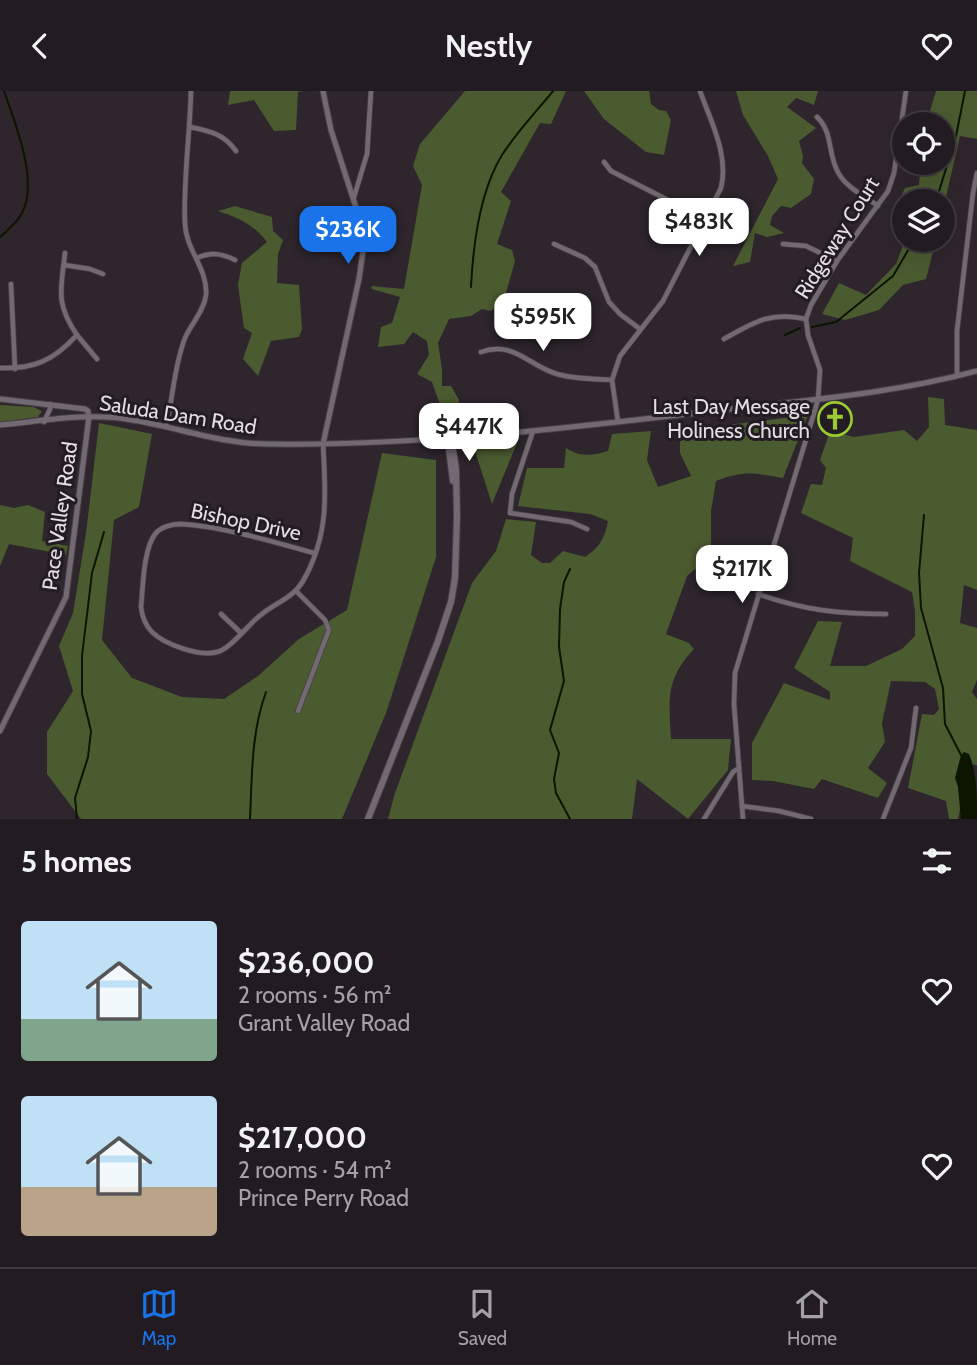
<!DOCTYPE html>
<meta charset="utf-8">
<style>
body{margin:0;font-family:Cabin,sans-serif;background:#2a252a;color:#f1f3f6;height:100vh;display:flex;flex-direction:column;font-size:26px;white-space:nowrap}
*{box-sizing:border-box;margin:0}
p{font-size:23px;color:#a2a1a5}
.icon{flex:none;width:38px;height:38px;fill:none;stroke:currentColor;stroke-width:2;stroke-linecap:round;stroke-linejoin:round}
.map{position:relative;height:728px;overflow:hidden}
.drawer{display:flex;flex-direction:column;background:#221c22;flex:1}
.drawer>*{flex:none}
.buttons{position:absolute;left:892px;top:21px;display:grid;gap:14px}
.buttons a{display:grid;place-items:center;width:63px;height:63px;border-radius:50%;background:#221c22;box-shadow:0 7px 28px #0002,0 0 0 2px #3f3a40;font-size:35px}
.price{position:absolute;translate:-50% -60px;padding:0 16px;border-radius:14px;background:#fff;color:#222;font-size:23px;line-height:46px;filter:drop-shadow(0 2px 4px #0008)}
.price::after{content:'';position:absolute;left:50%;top:42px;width:21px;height:16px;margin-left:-10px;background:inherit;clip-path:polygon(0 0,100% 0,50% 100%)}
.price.active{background:#1a73e8;color:#fff}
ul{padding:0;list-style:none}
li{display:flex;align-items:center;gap:21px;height:175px;padding:0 21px}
li span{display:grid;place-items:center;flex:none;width:196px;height:140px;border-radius:7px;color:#555}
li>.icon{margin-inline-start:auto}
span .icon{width:84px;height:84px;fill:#fffc;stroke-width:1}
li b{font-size:30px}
h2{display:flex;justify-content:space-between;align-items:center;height:84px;padding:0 21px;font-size:30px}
header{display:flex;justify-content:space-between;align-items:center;height:91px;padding:0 21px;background:#221c22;font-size:32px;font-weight:600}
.tab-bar{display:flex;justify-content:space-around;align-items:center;height:98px;border-top:2px solid #3f3a40;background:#221c22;font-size:19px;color:#a2a1a5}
.tab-bar a{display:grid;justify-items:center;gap:4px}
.tab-bar .active{color:#1a73e8}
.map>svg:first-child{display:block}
.forest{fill:#4b5b30}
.water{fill:#0b1500}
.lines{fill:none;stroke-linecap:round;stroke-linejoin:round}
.stream{stroke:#0b1500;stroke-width:2}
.minor-casing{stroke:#474046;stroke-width:6}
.tertiary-casing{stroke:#474046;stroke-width:7}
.secondary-casing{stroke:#474046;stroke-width:8}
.minor{stroke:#736972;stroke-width:4.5}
.tertiary{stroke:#736972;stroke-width:5}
.secondary{stroke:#736972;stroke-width:6}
.labels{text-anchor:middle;stroke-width:6;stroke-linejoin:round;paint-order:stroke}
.street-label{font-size:21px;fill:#e4dee3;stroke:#241c23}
.poi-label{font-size:21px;fill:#e4dee3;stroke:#241c23;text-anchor:end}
</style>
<header><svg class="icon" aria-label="back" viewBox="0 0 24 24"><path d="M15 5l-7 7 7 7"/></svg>Nestly<svg class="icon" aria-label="heart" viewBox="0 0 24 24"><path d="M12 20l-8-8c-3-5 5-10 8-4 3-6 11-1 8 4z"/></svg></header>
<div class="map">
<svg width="977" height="728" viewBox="0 0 977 728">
<rect width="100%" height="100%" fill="#2e252d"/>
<g class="forest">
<path d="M230,0H303L298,1L296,39L274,40L254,9L228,14Z"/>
<path d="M465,0H566L551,33L540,32L501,101L511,110L497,153L512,159L515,170L504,209L491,220L482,218L471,225L449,228L438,252L442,278V295H451L459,309L453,330L445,328L432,291L417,283L429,264L427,250L413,241L404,253L378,256L381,236L392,232L400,206L372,198L371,195L404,198L422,94L413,75L420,53Z"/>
<path d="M584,0H649L651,13L659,19L666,20L671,29L664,64L646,61L604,28Z"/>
<path d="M736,0H818L814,14L796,7L787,16L816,37L799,50L803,65L802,72L814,88L811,103L791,117L781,115L772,125L770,134L784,142L767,146L755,142L750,171L733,175L778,88L768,65L743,24Z"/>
<path d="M936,0H977V48L960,45L943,119V110H905V121L896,116L905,97L919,94L921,72H943V33H926Z"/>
<path d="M235,115L272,126L273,140L283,149L278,163L277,192L299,194L302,238L299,246L271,250L258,285L243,268L252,242L244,237L238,194L242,172L267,151C253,133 239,127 218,120Z"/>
<path d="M905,149H936L926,188L903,194L879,219L845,229L822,223L839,192L866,204L896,173Z"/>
<path d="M928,306L944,308L945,334L977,339V499L964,494L960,532L977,537V589L972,601L977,608V674L969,673L958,728H949L946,710L908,697L922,623L934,624L939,618L935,598L925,591L891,590L882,632L885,651L868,677L887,692L878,707L822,688L814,698L773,690L752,689V652L784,592L830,609V601L794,577L818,530L842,531L830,575H866L902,558L915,545V520L912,501L850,470L853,447L801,422L811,393L822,394L826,377L820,369L830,340L854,346L904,339L917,350L929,336Z"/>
<path d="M0,314L33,316L42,320L38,326L0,331Z"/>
<path d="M808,324L783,387C754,382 744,379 716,390L711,420V456L761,467L760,474L709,466L687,485L666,543L689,552L694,558C665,589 669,608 671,648H731L728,679L688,728L637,688L632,728H388L395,702L472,492L496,460L506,428L536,431L531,464L542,472H550L563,460L585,466C599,457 605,447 608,430L590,423L518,415L527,377H564L566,357C580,366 592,365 608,360L612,343L651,340L647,369L658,396L691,385L680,362V345L727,334Z"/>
<path d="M99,332L152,343L139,416L114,429L102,549L132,587L182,606L224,608L258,585L299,548L347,519L382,362L436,369V466L386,622L342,728H81L47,683V641L73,600L59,555L73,522L86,442Z"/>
<path d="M517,352L492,413L474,357Z"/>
<path d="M0,414L14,417L28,414L45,421L42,450L68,455L66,464L9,453L0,475Z"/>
</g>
<path class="water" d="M964,661L969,663C977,681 977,707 977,728H961L958,696L955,687L961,664Z"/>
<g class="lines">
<g class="stream">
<path d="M936,110L956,45L965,0"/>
<path d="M0,146C8,139 17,132 22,122C39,90 15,32 4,0"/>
<path d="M471,196C473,155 480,100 502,64C516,42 536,21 553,0"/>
<path d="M812,236L836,231L893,185L914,149"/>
<path d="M785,244L800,237"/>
<path d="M924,424L919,482L921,517L943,597L945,633L961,664"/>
<path d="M77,728L75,707L88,666L91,640L82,603V565L92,482L104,441"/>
<path d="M250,728C252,686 251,642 266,601"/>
<path d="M570,728L556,702L554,688L559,662L550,639L564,590L559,556L560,518L564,491L570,478"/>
</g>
<g class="minor-casing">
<g id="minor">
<path d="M817,26C834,42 827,64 839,83C847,97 865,105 878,115"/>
<path d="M190,36C210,40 224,43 236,60"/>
<path d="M604,71L611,80L705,128"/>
<path d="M354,106L367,63L371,0"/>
<path d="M554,153L585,167L595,176L609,211L620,223L640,238"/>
<path d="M783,153L806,155L837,170"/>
<path d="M197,167C211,161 221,162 235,169"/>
<path d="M64,174L90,178L103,183"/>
<path d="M11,193L15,278"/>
<path d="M77,244L97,268"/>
<path d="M724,248C754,231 771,220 806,228"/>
<path d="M481,261C513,249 529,275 557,283C574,288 593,288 612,289"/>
<path d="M0,277C34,278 53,270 77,244C55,212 61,198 65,162"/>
<path d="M957,285V240L973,102L977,82"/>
<path d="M44,331L50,318V313"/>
<path d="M618,331L612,289L620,265L663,210L721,97C729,64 711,31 700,0"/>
<path d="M166,336C173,307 174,275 185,247C191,233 204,220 206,204C208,178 186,159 185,133C183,90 190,44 191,0"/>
<path d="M533,340L512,403L510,422L571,431L587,438"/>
<path d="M314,462C273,451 222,435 181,433C172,433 161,436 156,442C143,457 143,497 141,516C142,525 145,534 152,541C164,553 199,566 217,561C232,557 249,532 262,523C277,511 293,507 303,490C329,445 326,403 323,353"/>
<path d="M296,500L325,529L329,539L298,620"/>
<path d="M758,503C803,519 838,523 886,523"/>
<path d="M221,523L241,542"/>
<path d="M742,715L779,720L811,728"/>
<path d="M704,728L733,681L739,677"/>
<path d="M743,728L734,613L735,582L818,309L820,279L808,244L806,228L811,214L837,170L888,100L894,82L906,0"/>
<path d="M883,728L911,657L916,617"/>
</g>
</g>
<g class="tertiary-casing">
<g id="tertiary">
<path d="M323,0L331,39L360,129L364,153L359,188L323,353"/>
<path d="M0,308L85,318L88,320L89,326L66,506L0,640"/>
<path d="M0,334C43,330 89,321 132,329C177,336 221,353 267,353C413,355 560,338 705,321C796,310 888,304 977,280"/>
</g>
</g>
<g class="secondary-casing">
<g id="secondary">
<path d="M451,348L449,358L453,390"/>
<path d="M368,728L438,550L451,511L455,487L457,425L456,378L451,346"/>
</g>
</g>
<use href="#minor" class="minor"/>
<use href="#tertiary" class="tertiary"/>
<use href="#secondary" class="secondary"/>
</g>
<defs>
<g id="church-ring" transform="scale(1.75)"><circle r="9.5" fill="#241c23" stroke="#9bcb33" stroke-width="1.5"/><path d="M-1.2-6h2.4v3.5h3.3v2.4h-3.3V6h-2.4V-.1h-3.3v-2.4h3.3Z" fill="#9bcb33"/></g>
</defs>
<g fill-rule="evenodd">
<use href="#church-ring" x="835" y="328"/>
</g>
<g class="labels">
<g class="street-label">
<text transform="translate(837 147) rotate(-58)" y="7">Ridgeway Court</text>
<text transform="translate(178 324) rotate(9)" y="7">Saluda Dam Road</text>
<text transform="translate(60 425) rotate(-82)" y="7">Pace Valley Road</text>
<text transform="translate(246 431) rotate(12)" y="7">Bishop Drive</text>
</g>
<g class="poi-label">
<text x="810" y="323">Last Day Message<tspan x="810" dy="24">Holiness Church</tspan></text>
</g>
</g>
</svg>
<div class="buttons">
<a><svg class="icon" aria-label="locate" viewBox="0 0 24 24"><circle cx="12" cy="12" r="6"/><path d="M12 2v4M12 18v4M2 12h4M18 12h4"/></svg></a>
<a><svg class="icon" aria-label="layers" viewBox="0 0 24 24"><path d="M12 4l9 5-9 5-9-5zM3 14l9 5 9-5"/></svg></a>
</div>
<b class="price" style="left:699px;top:167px">$483K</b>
<b class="price active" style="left:348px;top:175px">$236K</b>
<b class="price" style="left:543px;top:262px">$595K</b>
<b class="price" style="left:469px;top:372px">$447K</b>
<b class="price" style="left:742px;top:514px">$217K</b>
</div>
<section class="drawer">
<h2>5 homes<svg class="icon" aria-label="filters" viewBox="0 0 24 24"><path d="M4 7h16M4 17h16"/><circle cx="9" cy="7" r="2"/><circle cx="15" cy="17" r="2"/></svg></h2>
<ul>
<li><span style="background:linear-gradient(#bfe0f5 70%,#7fa58c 0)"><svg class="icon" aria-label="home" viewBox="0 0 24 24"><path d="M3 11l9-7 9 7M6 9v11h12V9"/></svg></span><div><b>$236,000</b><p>2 rooms · 56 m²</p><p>Grant Valley Road</p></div><svg class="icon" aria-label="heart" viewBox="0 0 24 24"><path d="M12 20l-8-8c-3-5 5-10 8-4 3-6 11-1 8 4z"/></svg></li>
<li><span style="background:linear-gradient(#bfe0f5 65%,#b9a48a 0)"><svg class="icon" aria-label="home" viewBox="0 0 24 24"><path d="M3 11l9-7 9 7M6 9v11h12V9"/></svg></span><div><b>$217,000</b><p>2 rooms · 54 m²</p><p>Prince Perry Road</p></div><svg class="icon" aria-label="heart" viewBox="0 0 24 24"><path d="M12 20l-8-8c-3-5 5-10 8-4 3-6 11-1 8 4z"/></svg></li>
</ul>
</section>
<nav class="tab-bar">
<a class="active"><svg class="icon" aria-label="map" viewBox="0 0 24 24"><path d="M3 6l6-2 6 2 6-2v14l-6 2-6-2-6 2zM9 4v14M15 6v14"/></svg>Map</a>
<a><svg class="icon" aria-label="saved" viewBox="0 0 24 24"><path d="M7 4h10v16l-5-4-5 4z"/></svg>Saved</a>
<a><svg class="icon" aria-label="home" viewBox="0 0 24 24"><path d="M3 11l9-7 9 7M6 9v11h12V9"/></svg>Home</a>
</nav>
